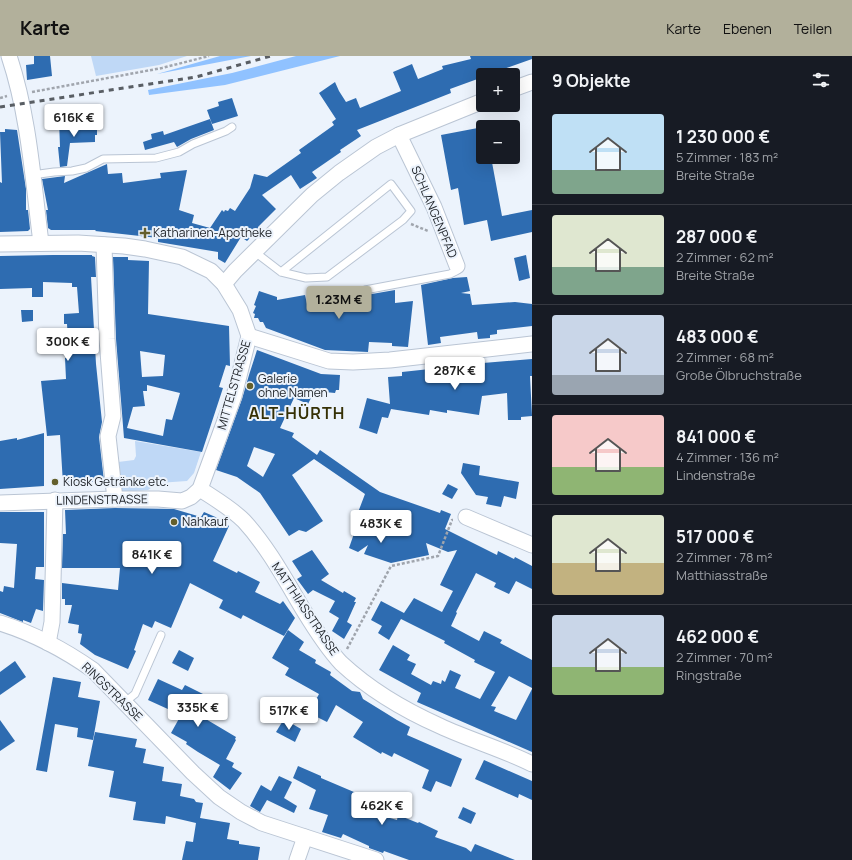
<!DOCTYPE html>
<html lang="de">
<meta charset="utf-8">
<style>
body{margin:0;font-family:Manrope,sans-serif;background:#20242c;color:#f1f3f6;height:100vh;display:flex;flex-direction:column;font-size:15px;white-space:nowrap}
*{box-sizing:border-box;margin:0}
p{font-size:13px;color:#9ea1a6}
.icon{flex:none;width:22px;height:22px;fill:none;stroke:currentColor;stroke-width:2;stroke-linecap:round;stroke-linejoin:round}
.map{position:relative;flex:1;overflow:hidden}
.details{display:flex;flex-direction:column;background:#171b24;width:320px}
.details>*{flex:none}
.controls{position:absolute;left:476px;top:12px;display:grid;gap:8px}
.controls a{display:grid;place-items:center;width:44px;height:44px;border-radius:4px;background:#171b24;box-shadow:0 4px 16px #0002;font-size:20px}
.price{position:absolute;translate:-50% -34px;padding:0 9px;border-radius:4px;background:#fff;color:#222;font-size:13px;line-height:26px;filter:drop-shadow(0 1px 2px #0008)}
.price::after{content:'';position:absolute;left:50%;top:24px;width:12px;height:9px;margin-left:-6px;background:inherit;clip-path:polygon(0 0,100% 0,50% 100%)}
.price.selected{background:#b2b09b;color:#111}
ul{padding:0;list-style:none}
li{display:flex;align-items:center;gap:12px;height:100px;padding:0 20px}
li+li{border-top:1px solid #363941}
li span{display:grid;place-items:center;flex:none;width:112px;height:80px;border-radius:4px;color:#555}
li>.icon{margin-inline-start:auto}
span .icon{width:48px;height:48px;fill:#fffc;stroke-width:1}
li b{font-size:17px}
h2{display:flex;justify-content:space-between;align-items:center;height:48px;padding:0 20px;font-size:17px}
header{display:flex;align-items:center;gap:24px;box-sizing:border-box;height:56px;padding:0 20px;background:#b2b09b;color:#111}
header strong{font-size:19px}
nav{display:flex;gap:22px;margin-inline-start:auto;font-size:14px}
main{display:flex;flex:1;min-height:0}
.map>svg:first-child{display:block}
.green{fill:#bfd8f6}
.forest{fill:#90c2ff}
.building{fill:#2e6cb1;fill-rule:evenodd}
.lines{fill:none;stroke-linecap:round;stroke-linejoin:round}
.lane-casing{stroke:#bac5d4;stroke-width:9}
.street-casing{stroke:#bac5d4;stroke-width:17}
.path{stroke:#a0a5ad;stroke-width:2.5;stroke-dasharray:3 2;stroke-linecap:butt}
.lane{stroke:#fff;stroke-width:7}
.street{stroke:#fff;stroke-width:15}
.rail{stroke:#595e64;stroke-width:3;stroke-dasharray:5 5;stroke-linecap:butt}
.poi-dot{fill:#645f2c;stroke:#ecf3fc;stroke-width:1.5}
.labels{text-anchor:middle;stroke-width:4;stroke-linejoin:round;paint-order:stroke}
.street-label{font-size:12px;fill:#1e2227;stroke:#ecf3fc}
.poi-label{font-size:12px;fill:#1e2227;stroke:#ecf3fc;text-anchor:start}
.district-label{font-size:16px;font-weight:bold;letter-spacing:1px;fill:#353005;stroke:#ecf3fc}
</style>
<header>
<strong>Karte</strong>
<nav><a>Karte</a><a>Ebenen</a><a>Teilen</a></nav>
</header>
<main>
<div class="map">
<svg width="532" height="804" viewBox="0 0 532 804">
<rect width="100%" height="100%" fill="#ecf3fc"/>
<g class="green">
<path d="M91,0H187L159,9L96,20Z"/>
<path d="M135,385L201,396L194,417L187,425L158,427L148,434L120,436L118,406L134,404L136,400Z"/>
</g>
<g class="forest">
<path d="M220,0H251L157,18Z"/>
<path d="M296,0H340L225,29L149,39L148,34L232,17Z"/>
</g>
<g class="building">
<path d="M34,0H50L52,20L27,24L26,9L34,8Z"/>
<path d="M470,0H532V3L490,18L483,19V21L450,33L451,37L357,74L361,80L340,94L341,96L312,116L317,122L300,133L291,119L262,139L276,153L259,170L261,171L247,185L241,181L225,207L218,203V196L158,186V182L95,175L96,174H51L48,172L46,154H48L42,123L65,120L64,127L107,108L108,118L122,117L123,127L161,122L160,117L187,114L179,154L194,159L192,167L210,172L222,154L224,156L225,154L228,155L230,152L235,155L250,132L254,118L267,121L301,97L299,94L334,69L332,66L336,63L319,37L335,26L339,35L346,46L356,42L360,52L401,35L393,16L412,8L418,23L443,13L442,10L471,3Z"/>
<path d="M232,42L238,60L212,68L207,54L219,50L218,46Z"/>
<path d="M70,63L71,69L97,68V79H95V86L70,87L67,110L60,111L58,91H60L59,64Z"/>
<path d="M210,63L214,74L191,83L177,91L174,86L145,94L143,86L152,83L151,78L163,75L164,79Z"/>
<path d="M483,71V101H491L502,160L532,154V176L491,185L487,164L464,169L458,132L451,134L441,79Z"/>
<path d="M5,73L17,74L26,133V154H28L30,173L28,175L0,176V126L2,127L0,76H5Z"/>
<path d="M53,199H92V200L95,201L96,221H91L96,308L102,366L99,381L104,425L63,428L60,379L47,380L41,325L66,323L65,302H69L68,284L67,268H64V258L79,257L77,231H72V227L43,226V241H32V232L0,233V200Z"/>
<path d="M526,199L530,222L519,225L514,202Z"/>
<path d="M113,201H128V204L149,205L148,258L229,270L230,310L226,309L219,331L223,332L202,396L124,382L116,283ZM140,295L165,299L163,320L142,321ZM147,329L180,337L172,364L166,363L163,380L127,372L133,351L145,350L143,335H147Z"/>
<path d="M467,221L470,235L461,237L470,238L472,249L515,246L532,248V270L497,274V278L490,279V282L478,283L477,276L440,281L441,287L428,289L421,229L453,222Z"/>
<path d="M395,234V247L413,245L408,291L392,290V287L369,286L368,296L325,294L266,272L263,266H260L258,262H254L255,258L253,257L256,250L254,249L259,235L277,241V244L305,239L307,248L361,237L366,239Z"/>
<path d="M21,254H33V265L22,266Z"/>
<path d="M257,294L321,318L340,319L339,334H336L335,337L325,336L324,341L312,340L308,348L294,342L280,372L294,377L292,381L317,399L320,394L380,436L440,457L441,454L451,458L445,473L497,499L498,495L514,503L515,501L532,510V533L516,525L509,538L494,531L496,527L476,517L456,556L457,557L451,570L479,585L484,575L502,584L500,587L532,604V632L509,620L491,650L496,651L494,655L516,664L532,633V696L417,646L421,637L379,614L393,589L410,599L407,604L416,608L411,618L431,629L433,625L441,628L442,624L445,626L450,614L461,619L455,632L480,643L495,616L474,606L475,604L444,587L445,585L401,563L389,584L378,577L382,570L371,564L381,545L404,557L414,542L442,556L453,535L440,529L457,494L448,496L426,487L429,499L391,507L364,498L368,489L358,496L349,492L357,469L354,467L365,438L314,403L292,419L323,465L306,476L299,474L289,480L260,437L237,421L216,414L242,343L249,319ZM254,391L275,398L263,421L247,410Z"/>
<path d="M532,303V320H530L532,360L521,361V364H508L507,337L482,340L479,359L447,354V357L430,354L429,359L391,353L388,362L382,361L377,378L359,372L367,342L390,348L388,321L402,320V316L439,312V311L463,309V307L471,308Z"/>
<path d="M44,377V430L0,433V385L17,382V384Z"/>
<path d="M463,407L480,410L479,419L519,426L516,443L504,440L501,451L486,448L488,441L476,439L461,417Z"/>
<path d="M448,428L458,433L452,443L442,438Z"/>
<path d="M115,452L174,453L201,461L204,456L220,463L229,470L213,505L237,517L238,515L260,526L255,536L280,548L283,545L295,562L284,580L243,559L241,563L219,552L223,544L190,527L171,572L155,565L152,572L143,568L134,594L136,595L128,613L95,599L80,588L82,578L78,577L79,569L68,567L72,549H65V543H62V527L118,534L120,512H62L63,478H66L65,454Z"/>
<path d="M0,456H44V511H36L35,523L44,524L43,555L36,553L31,567L23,564V566L0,557V535L3,536L4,530L14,532L17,488L0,487Z"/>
<path d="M312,494L329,518L321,524L343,537L344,535L356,542L354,546H356L347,566L352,569L344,583L332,575L339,562L329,556L335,545L313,534L308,538L297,523L302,520L292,505Z"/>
<path d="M288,574L304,586L299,594L316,604L315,607L331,616L330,619L352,635L360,636L363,643L397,664L410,671L407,679L462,703L451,731L436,725L431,736L422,732L429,714L394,697L392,701L382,696L381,698L353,681L363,666L336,649L327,666L309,657L319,638L285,619L289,612L272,602Z"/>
<path d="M179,594L194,602L188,615L172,607Z"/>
<path d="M15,605L26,621L0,639V616Z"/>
<path d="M53,621L81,626L78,641L100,645L93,684L77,681L78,672L55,668L47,716L36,714Z"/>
<path d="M158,623L182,634L185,629L209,641L199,659L236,681L235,683L236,684L226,703L234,707L232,711L242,717L230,734L213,721L220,709L198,696L186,688L187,686L171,677L181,659L148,644Z"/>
<path d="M284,663L301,673L295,686L276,676Z"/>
<path d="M0,664L15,685L0,695Z"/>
<path d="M95,676L137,683L135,691L146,693L143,707L164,711L162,725L182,728L180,740L194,743L196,746L203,747L200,762L230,767L227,783L239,785V788L260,791L258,804H182L186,785L193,786L196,767L166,760L165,768L133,764L136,746L109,741L114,715L88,710Z"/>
<path d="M484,704L532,725V744L519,738L518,742L475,723Z"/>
<path d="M298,710L321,720V722L361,739L358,745L378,754L376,758L397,764L398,759L418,767L419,766L438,775L435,781L466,792L471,796L475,788L515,804H409L384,795L383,797L369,792V790L343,778L341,782L322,776L328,759L309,753L316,734L293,722Z"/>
<path d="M279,720L292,726L284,742L297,750L294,757L267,744L260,756L250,750L261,729L271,735Z"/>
<path d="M463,751L476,757L471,768L458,762Z"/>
</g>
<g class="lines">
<g class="lane-casing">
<g id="lane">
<path d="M32,119L54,116L72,115L86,112L103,103L156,102L179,96L193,88L226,75L232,71"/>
<path d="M255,196L281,216L306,222L327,221L403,164L411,155L391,128L281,216"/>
<path d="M365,234L450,218L456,215L457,210"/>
<path d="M125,646L135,638L161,579"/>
</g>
</g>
<g class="street-casing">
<g id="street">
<path d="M9,0C29,60 33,124 41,187"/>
<path d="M513,33L532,26"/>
<path d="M399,79L434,151L457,210"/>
<path d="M0,188L78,187L124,190L145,193L182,201L211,215L224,228L240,254L249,280L234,340L200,433L191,441L182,445L158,443H115L0,447"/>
<path d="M104,189L107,283L113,360L108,380L115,443"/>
<path d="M224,228L235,215L312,139L339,117L376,91L399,79L483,45"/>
<path d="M249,280L329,305L353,306L390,304L532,288"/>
<path d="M200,433C215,443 231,452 244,465C268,491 286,525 304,555C315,573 327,592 341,607C370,634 404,654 440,670C470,684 502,693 532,708"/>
<path d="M466,461L532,489"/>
<path d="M0,567C32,577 66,595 93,614L193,717L219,741L241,756L262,767L376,804"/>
<path d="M48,587L52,566L55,444"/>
<path d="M297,804L305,781"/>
</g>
</g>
<g class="path">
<path d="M32,36L162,12L209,0"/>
<path d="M0,42L7,40"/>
<path d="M411,168L428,175"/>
<path d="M347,593L391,510L438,500L452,464H453"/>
</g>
<use href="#lane" class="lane"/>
<use href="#street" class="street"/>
<path class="rail" d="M0,51L196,21L271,0"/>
</g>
<g class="poi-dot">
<path d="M143 171h4v4h4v4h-4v4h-4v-4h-4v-4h4z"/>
<circle cx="250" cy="330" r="4"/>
<circle cx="55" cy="426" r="4"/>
<circle cx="174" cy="466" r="4"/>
</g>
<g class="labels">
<g class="street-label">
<text transform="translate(434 156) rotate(67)" y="4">SCHLANGENPFAD</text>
<text transform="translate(234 329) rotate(-74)" y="4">MITTELSTRASSE</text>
<text transform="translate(102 444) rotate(-1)" y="4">LINDENSTRASSE</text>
<text transform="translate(305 553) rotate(56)" y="4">MATTHIASSTRASSE</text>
<text transform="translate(112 636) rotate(44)" y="4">RINGSTRASSE</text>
</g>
<g class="poi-label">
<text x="153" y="181">Katharinen-Apotheke</text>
<text x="258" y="327">Galerie<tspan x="258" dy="14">ohne Namen</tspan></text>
<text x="63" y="430">Kiosk Getränke etc.</text>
<text x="182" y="470">Nahkauf</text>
</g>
<g class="district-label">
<text x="297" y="363">ALT-HÜRTH</text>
</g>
</g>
</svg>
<div class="controls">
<a>+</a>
<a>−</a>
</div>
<b class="price" style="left:74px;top:82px">616K €</b>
<b class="price selected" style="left:339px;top:264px">1.23M €</b>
<b class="price" style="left:68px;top:306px">300K €</b>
<b class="price" style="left:455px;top:335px">287K €</b>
<b class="price" style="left:381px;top:488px">483K €</b>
<b class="price" style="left:152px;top:519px">841K €</b>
<b class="price" style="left:198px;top:672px">335K €</b>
<b class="price" style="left:289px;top:675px">517K €</b>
<b class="price" style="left:382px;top:770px">462K €</b>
</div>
<section class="details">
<h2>9 Objekte<svg class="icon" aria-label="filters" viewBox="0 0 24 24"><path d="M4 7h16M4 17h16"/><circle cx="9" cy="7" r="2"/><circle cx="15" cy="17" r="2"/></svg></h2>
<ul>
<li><span style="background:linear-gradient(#bfe0f5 70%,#7fa58c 0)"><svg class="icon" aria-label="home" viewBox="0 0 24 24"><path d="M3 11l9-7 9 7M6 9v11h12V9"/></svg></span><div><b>1 230 000 €</b><p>5 Zimmer · 183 m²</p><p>Breite Straße</p></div></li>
<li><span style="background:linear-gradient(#dfe7d0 65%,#7fa58c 0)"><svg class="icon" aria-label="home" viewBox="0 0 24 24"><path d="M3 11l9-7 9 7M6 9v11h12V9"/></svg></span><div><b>287 000 €</b><p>2 Zimmer · 62 m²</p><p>Breite Straße</p></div></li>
<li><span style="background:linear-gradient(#c9d6e8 75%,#9aa5b1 0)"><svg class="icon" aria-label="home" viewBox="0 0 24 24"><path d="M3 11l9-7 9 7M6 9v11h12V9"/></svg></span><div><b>483 000 €</b><p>2 Zimmer · 68 m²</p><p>Große Ölbruchstraße</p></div></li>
<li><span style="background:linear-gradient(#f6c9c9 65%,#8fb573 0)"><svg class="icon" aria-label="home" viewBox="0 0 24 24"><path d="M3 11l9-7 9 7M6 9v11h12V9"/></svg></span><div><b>841 000 €</b><p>4 Zimmer · 136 m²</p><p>Lindenstraße</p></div></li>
<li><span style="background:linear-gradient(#dfe7d0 60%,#c2b280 0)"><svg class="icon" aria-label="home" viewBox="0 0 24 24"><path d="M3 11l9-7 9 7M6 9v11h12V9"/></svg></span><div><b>517 000 €</b><p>2 Zimmer · 78 m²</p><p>Matthiasstraße</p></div></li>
<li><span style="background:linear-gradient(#c9d6e8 65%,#8fb573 0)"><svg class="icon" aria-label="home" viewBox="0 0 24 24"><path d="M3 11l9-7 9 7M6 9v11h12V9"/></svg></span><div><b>462 000 €</b><p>2 Zimmer · 70 m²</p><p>Ringstraße</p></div></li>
</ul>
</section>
</main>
